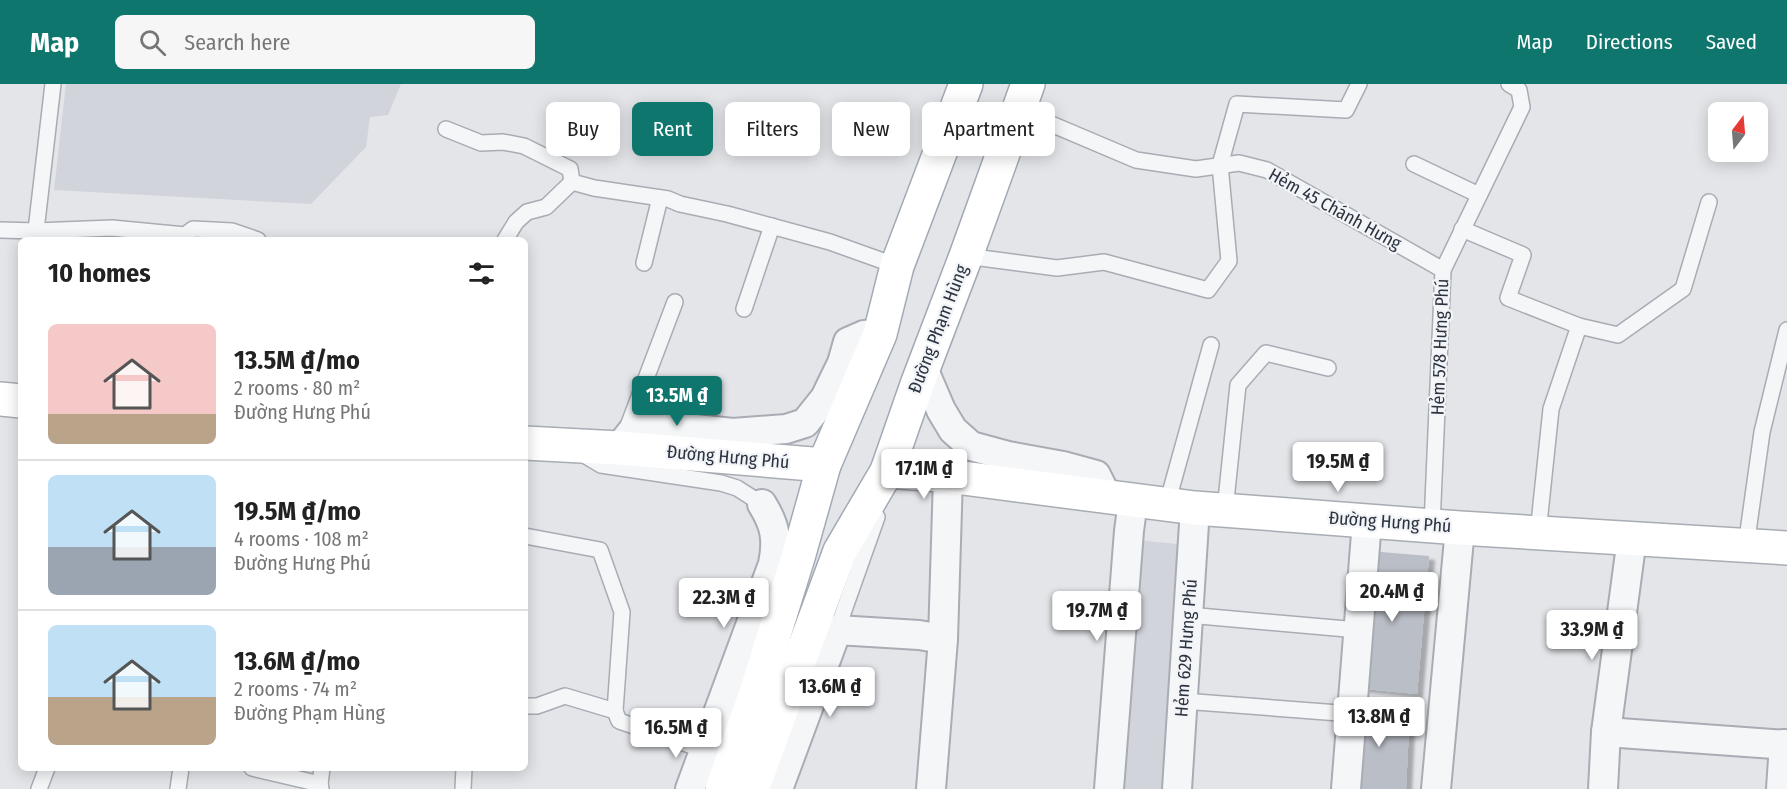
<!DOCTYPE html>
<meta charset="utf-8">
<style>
body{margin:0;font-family:"Fira Sans Condensed",sans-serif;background:#f6f6f6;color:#222;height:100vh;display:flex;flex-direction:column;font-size:22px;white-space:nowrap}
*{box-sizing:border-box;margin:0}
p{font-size:20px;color:#767676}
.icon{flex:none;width:33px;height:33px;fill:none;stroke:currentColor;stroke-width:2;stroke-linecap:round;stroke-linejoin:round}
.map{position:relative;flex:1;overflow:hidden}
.panel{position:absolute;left:18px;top:153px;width:510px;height:534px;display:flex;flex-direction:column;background:#fff;border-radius:9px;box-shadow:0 3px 15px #0003}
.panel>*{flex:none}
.hud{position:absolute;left:546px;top:18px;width:570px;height:54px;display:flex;gap:12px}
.needle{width:39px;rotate:16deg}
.buttons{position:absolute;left:1708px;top:18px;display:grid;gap:12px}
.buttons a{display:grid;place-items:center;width:60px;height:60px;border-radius:9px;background:#fff;box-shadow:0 3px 15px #0003;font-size:30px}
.price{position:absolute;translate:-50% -51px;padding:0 14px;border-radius:6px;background:#fff;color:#222;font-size:20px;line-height:39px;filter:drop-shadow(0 2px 3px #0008)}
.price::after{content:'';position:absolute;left:50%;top:36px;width:18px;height:14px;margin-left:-9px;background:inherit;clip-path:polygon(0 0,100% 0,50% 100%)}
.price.on{background:#0f766e;color:#fff}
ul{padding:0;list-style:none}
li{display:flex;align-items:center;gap:18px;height:150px;padding:0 30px}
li+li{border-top:2px solid #e0e0e0}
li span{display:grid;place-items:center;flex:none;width:168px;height:120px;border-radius:9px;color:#555}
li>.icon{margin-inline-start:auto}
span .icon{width:72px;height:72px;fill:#fffc;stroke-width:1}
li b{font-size:26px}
h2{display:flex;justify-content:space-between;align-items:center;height:72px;padding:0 30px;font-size:26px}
.pill{padding:0 21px;border-radius:9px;background:#fff;box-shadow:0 3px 15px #0003;font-size:21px;line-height:54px}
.pill.on{background:#0f766e;color:#fff}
header{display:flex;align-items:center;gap:36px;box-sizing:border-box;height:84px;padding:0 30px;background:#0f766e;color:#fff}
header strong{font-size:28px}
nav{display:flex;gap:33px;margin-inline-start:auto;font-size:21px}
.search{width:420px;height:54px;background:#f6f6f6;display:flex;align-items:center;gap:15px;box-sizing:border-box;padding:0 21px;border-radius:9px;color:#767676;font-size:22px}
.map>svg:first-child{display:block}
.built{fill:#d1d4db}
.building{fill:#babec6;filter:url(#shadow)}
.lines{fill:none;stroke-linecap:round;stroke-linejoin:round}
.lane-casing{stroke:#a8acb3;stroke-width:18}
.street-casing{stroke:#a8acb3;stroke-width:32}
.secondary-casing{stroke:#a8acb3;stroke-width:36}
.primary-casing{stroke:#a3a9b4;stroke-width:36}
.lane{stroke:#f5f6f8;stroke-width:15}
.street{stroke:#f5f6f8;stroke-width:28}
.secondary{stroke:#fff;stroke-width:33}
.primary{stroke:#fff;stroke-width:33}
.labels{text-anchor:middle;stroke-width:4.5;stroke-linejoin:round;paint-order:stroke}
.street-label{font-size:18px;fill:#2c3340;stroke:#f2f4f7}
</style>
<header>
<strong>Map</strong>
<div class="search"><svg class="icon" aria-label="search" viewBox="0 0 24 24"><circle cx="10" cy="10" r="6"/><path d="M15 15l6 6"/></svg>Search here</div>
<nav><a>Map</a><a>Directions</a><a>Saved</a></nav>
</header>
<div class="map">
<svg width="1787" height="705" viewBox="0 0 1787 705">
<defs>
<filter id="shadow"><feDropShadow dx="6" dy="4" stdDeviation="1.5" flood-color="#0004"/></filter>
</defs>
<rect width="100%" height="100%" fill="#e3e5e9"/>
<g class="built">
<path d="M66,0H401L388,31L370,33L366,63L311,120L54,106Z"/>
<path d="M1137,456L1187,461L1169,705H1113Z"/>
</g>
<g class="building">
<path d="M1369,467L1429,472L1417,610L1355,604Z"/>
<path d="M1354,621L1410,623L1406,705H1347Z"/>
</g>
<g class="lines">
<g class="lane-casing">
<g id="lane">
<path d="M1018,26L1136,76L1196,85L1239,79L1267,86L1443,186"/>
<path d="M446,45L481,59L503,58L524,62L570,85L572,98"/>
<path d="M1414,80L1479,111"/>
<path d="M1462,145L1523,171L1508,214L1579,242L1551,325L1538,449"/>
<path d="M0,146L36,147L112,144L185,151L193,145L232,147L258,156"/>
<path d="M35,155L53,0"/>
<path d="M505,156L516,138L527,128L546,123L572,98L594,104L668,115L680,120L727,130L830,158L897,182"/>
<path d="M966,172L1057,184L1104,178L1208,206L1229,177L1220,81L1237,20L1346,26L1359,0"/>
<path d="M644,179L660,114"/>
<path d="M744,225L772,142"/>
<path d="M1579,242L1618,251L1683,205L1709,118"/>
<path d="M625,350L675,218"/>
<path d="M581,369L601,381L721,399L737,404L762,420"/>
<path d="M1167,420L1211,261"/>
<path d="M1225,426L1238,301L1266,269L1328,284"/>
<path d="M1432,441L1443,186L1522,23L1519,6L1509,0"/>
<path d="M525,452L600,466L622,528L615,627"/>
<path d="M1746,462L1762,348L1787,246"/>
<path d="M1188,531L1358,546"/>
<path d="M837,546L877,433"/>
<path d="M1183,617L1352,630"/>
<path d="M525,622H537L565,612L615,627L619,637L704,666"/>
<path d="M252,684L320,700L321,705"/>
<path d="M320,700L322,684"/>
<path d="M39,705L47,684"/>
<path d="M178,705L181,684"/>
<path d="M463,705L464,684"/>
</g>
</g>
<g class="street-casing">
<g id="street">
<path d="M923,284L941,326L953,346L971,362L1008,372L1063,382L1096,391L1106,411"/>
<path d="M619,364L634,345L648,340L733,349L786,345L805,339L825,314L842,279L848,258L864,251L880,250"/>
<path d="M1606,648L1787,661"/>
<path d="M690,705L773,480C778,455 775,441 762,420"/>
<path d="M778,705L837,546L919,551L943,555"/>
<path d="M931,705L943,555L948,393"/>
<path d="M1109,705L1129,447L1133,417"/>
<path d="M1177,705L1195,424"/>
<path d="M1346,705L1367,437"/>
<path d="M1436,705L1460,444"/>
<path d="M1603,705L1606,648L1632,454"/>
<path d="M1781,705L1784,660"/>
</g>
</g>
<g class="secondary-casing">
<g id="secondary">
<path d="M0,315L21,317"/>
<path d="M525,359L619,364L824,381"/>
<path d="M887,387L940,391L1195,424L1460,444L1787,464"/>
</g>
</g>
<g class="primary-casing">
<g id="primary">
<path d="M722,705L756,609L799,470L824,381L880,250L897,182L966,0"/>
<path d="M752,705L840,467L887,387L918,298L966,172L1028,0"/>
</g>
</g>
<use href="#lane" class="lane"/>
<use href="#street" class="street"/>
<use href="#secondary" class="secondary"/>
<use href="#primary" class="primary"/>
</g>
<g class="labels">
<g class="street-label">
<text transform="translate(1335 125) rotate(29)" y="6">Hẻm 45 Chánh Hưng</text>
<text transform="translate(938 245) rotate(-69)" y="6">Đường Phạm Hùng</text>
<text transform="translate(1440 263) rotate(-88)" y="6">Hẻm 578 Hưng Phú</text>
<text transform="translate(728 373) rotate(5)" y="6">Đường Hưng Phú</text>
<text transform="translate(1390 438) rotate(4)" y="6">Đường Hưng Phú</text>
<text transform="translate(1186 564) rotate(-86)" y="6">Hẻm 629 Hưng Phú</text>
</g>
</g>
</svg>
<div class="buttons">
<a><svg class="needle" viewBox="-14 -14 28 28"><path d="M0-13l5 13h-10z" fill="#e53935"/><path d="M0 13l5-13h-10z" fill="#767676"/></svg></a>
</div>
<b class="price on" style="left:677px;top:343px">13.5M ₫</b>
<b class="price" style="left:1338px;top:409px">19.5M ₫</b>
<b class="price" style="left:924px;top:416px">17.1M ₫</b>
<b class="price" style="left:1392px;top:539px">20.4M ₫</b>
<b class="price" style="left:724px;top:545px">22.3M ₫</b>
<b class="price" style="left:1097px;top:558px">19.7M ₫</b>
<b class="price" style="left:1592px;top:577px">33.9M ₫</b>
<b class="price" style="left:830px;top:634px">13.6M ₫</b>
<b class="price" style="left:1379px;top:664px">13.8M ₫</b>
<b class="price" style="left:676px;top:675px">16.5M ₫</b>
<div class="hud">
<a class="pill">Buy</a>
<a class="pill on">Rent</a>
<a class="pill">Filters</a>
<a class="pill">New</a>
<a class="pill">Apartment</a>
</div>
<section class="panel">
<h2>10 homes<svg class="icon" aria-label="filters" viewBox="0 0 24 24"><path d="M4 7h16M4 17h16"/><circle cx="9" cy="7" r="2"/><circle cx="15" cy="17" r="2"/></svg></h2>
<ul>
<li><span style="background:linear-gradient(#f6c9c9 75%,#b9a48a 0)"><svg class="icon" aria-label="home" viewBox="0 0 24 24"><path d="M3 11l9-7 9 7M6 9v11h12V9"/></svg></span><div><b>13.5M ₫/mo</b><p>2 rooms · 80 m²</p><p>Đường Hưng Phú</p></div></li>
<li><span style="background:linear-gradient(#bfe0f5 60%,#9aa5b1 0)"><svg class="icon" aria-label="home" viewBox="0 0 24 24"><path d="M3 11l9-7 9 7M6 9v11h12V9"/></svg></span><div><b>19.5M ₫/mo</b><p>4 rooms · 108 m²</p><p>Đường Hưng Phú</p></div></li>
<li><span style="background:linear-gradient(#bfe0f5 60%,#b9a48a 0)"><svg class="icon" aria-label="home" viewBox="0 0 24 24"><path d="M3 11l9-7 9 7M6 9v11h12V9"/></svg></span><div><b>13.6M ₫/mo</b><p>2 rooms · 74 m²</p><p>Đường Phạm Hùng</p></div></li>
</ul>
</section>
</div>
